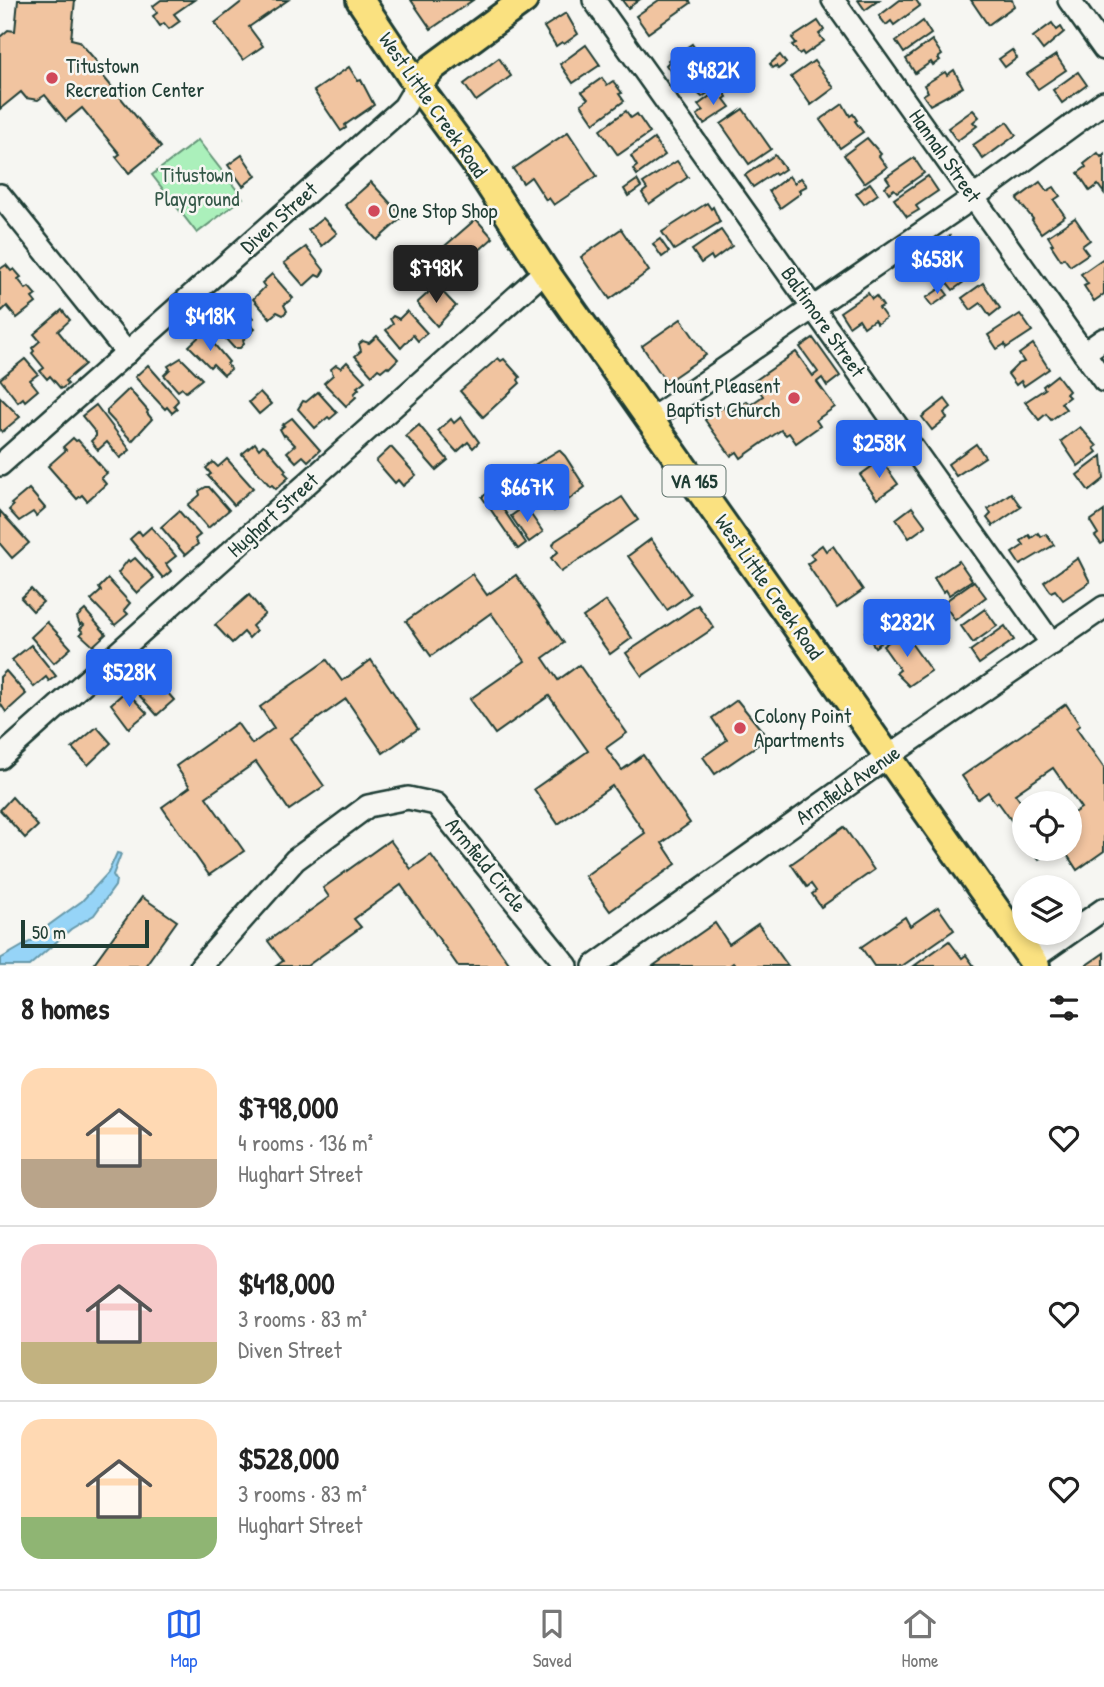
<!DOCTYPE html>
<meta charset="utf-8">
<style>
body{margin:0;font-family:"Patrick Hand",sans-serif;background:#f2f2f2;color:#222;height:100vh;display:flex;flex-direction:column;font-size:26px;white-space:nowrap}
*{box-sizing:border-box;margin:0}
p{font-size:23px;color:#767676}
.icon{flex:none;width:38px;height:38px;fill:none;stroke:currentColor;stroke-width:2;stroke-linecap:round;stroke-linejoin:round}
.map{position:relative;height:966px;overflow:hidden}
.sheet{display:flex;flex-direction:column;background:#fff;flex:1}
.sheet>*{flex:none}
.buttons{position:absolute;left:1012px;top:791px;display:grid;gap:14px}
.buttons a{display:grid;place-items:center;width:70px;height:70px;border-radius:50%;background:#fff;box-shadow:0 4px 10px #0003;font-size:35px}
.scale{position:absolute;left:21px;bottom:18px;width:128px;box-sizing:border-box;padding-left:7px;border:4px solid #1f3d34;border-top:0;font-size:19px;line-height:24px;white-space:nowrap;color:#1f3d34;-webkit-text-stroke:5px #f6f6f2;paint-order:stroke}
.price{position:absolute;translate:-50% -60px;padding:0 16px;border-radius:7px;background:#2563eb;color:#fff;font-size:23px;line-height:46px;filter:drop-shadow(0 2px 4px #0008)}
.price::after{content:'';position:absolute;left:50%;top:42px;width:21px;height:16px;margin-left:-10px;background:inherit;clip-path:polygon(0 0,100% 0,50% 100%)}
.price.current{background:#222;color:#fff}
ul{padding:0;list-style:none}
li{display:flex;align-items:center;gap:21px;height:175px;padding:0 21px}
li+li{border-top:2px solid #e0e0e0}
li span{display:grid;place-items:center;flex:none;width:196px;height:140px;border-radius:21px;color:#555}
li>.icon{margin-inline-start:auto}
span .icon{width:84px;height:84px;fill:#fffc;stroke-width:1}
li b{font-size:30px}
h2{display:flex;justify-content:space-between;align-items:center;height:84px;padding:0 21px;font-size:30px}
.tabs{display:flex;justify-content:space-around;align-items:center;height:98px;border-top:2px solid #e0e0e0;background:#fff;font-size:19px;color:#767676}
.tabs a{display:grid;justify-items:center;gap:4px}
.tabs .current{color:#2563eb}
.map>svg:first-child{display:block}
.green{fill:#abf0bb;stroke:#659678;stroke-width:2}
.water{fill:#96d4f7;stroke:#6698a9;stroke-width:2}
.building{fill:#f1c4a0;stroke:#1f3d34;stroke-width:2}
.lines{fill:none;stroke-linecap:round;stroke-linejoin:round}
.minor-casing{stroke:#1f3d34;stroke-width:26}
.major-casing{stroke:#1f3d34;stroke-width:32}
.minor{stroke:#f6f6f2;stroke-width:21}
.major{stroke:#fae180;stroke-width:26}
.poi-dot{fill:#d1495b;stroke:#f6f6f2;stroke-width:2.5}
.labels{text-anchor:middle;stroke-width:5;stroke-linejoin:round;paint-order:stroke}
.shield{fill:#f6f6f2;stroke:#60746d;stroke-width:2}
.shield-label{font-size:19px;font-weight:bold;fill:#1f3d34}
.poi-label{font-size:21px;fill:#1f3d34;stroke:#f6f6f2;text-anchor:start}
.street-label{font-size:21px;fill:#1f3d34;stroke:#f6f6f2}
.park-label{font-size:21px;fill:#345848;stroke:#f6f6f2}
</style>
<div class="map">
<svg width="1104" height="966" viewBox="0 0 1104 966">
<rect width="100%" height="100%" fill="#f6f6f2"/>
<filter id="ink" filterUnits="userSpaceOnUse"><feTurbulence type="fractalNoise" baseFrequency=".0143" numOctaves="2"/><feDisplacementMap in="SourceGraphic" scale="14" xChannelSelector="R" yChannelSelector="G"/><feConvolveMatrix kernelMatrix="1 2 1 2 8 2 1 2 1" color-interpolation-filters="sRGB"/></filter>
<g filter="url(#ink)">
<path class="green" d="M198,140L243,198L197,233L152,175Z"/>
<path class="water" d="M117,853L121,854L113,875L116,880L115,886L94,915L71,929L29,966H0V959L38,937L49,925L82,901L108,873Z"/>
<g class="building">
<path d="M18,0H75L71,39L79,41L97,62L94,65L161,147L129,173L116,157L120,154L82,108L66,121L45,95L38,100L26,98L21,92L0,109V37L8,30L15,31Z"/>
<path d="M161,0H194L174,14L180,21L169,29L164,23L160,26L153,16L157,13L153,6Z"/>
<path d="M244,0H288L249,27L263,46L243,60L215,23Z"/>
<path d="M411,0H473L431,29Z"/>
<path d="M622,0H639L628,8Z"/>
<path d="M659,0H689L691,3L648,33L636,16Z"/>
<path d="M858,0H879L865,10Z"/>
<path d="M900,0H916L920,6L894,25L891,21L886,25L879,16Z"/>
<path d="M971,0H1012L1014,6L988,25Z"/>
<path d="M566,13L578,34L564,44L562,42L556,46L544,27Z"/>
<path d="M818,21L824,30L819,34L824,41L804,55L802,52L799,54L792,45L796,43L792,38Z"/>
<path d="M923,21L931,34L904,53L896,41Z"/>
<path d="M1052,23L1057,30L1061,27L1064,32L1043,50L1033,37Z"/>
<path d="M932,40L942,55L938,58L940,60L933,65L931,62L915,73L906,59Z"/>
<path d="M692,44L703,60L674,77L666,65L669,62L668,60Z"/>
<path d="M586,45L600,65L573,83L560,64Z"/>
<path d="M1012,50L1017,58L1005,67L999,59Z"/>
<path d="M780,55L786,63L778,69L776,66L773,68L770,64Z"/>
<path d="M1056,55L1066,70L1038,89L1027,74Z"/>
<path d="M499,58L511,76L476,101L464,84Z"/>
<path d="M814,61L834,88L811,105L791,77Z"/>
<path d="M349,67L358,81L361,80L374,105L345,125L346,128L341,131L314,91Z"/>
<path d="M716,67L725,81L702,97L690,86Z"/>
<path d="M954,70L963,87L930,105L923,95L928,92L924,85L945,72L947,75Z"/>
<path d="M1078,72L1087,85L1062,103L1053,90Z"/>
<path d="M602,78L607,85L613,81L622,93L619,94L624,101L594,123L581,104L588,99L582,92Z"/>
<path d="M718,90L720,94L724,92L727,97L724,99L730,107L704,124L697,115L703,111L698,105Z"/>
<path d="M843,104L850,116L853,114L857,120L855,121L863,132L840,148L820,120Z"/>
<path d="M743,109L771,149L749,164L721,124Z"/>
<path d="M973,110L979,117L973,122L977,126L957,141L948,128Z"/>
<path d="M626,111L631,118L637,114L650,133L618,155L600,130Z"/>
<path d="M1007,122L1016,135L983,159L973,145Z"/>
<path d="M568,132L597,176L554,205L549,198L546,200L531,177L523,183L513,169Z"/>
<path d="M867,138L881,154L879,156L887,167L864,183L844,155Z"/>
<path d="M654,139L665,155L637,175L633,169L637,166L631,156Z"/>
<path d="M1098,153L1101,157L1104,154V193L1098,185L1090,191L1078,173L1086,167L1084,164Z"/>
<path d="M242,155L256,176L243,186L228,165Z"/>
<path d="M775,155L785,169L776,175L774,173L753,187L745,175Z"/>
<path d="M914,158L924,173L897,192L894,189L889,193L885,187L890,183L886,177Z"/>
<path d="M677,161L688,177L649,204L642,193L647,189L643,183Z"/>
<path d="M789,176L794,183L801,178L807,186L799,190L801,193L780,208L769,191Z"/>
<path d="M928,176L938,191L916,206L919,210L907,217L894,199Z"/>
<path d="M637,180L641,187L628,196L624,189Z"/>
<path d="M371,182L403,217L377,240L345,205Z"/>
<path d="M1040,182L1047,191L1054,187L1060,196L1054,200L1065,216L1041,233L1032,220L1033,219L1017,199Z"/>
<path d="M870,183L878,194L864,204L856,194Z"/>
<path d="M707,203L711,209L713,207L720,222L674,250L662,232Z"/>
<path d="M323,218L337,233L322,246L308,230Z"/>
<path d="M1075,218L1090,240L1082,246L1088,254L1070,266L1064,258L1061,260L1051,245L1053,244L1048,236Z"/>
<path d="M476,219L493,238L456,271L439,251Z"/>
<path d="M621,229L649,271L610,299L581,257Z"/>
<path d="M721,230L732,246L713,260L711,256L701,263L692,250Z"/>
<path d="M950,236L960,251L929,274L918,259Z"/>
<path d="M660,239L669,252L662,257L653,244Z"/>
<path d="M306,247L324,270L320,277L316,275L304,286L284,263Z"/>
<path d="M961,258L966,265L969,263L976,273L953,290L940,274Z"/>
<path d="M1104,258V294L1094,301L1084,286L1088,284L1081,274Z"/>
<path d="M6,265L11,271L14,269L21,277L18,279L26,289L29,287L36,295L32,298L36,303L17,318L7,306L2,311L0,308V269Z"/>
<path d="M272,274L293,298L284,305L287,311L283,315L277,312L270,318L253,299L265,287L262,283Z"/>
<path d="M983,283L1000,308L990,316L981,303L971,310L962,298Z"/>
<path d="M432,285L437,286L456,306L437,326L417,303L428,293V289Z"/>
<path d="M942,287L948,295L932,306L926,298Z"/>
<path d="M868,293L872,299L876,296L883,306L879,308L886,318L877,324L874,320L864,327L859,319L849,326L840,312Z"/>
<path d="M239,303L253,318L248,323L255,329L243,340L244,344L240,348H234L214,326Z"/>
<path d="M62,310L70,320L58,331L85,364L65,381L68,384L61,389L50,376L47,379L40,371L44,368L32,353L34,351L32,348L40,341L34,334Z"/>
<path d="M407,311L427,333L418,341L413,335L401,348L386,330L393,324L390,319L393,316L399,319Z"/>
<path d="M1020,314L1032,331L1006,348L1005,344L997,349L988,335Z"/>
<path d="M681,319L706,355L671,379H664L642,346Z"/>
<path d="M204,332L229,362L227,364L231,369L224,375L213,364L210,367L189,346Z"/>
<path d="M377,336L398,359L389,368L387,366L381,371L378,369L372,375L355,356L361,351L359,344L363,341L369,343Z"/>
<path d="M813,338L840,376L827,386L822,378L817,382L835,407L816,420L820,426L796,443L789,433L786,435L781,430L741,458L737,452L731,456L705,420L723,407L728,414L747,401L750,405L763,396L753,382L796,352L813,376L818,372L800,347Z"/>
<path d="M1033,344L1049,369L1024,386L1021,381L1016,385L1008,374L1018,364L1024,362L1019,354Z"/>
<path d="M181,358L202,379L186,392L182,388L178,391L164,375L170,369L168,366Z"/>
<path d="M498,358L501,361L504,359L520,377L518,380L520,383L483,417L460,391Z"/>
<path d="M25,359L38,374L30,380L38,390L25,401L23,398L18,402L0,379Z"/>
<path d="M347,362L365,381L357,387L359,389L354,394L356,397L346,406L324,383L333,375L331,369L336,365L341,368Z"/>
<path d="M148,365L177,398L178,401L174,405L177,409L172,413L167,407L165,409L135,377Z"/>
<path d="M1057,375L1069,391L1066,394L1069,397L1061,403L1066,409L1051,420L1046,414L1039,420L1025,402L1045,389L1043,386Z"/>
<path d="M129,389L148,411L147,413L152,419L132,441L107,414V410Z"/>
<path d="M260,392L271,404L259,414L249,402Z"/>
<path d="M318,392L337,413L330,419L328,417L315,428L298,409L303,401L306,402Z"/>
<path d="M0,397L20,417L2,432L0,429Z"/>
<path d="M945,399L951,407L944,413L947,418L932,430L922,417Z"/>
<path d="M96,405L130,450L120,458L107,442L98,450L91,441L96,436V433L82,416Z"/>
<path d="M461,417L479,442L473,448L468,442L457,452L438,431L451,419L454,423Z"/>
<path d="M292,418L320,450L308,461L303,456L296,462L287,452L295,445L285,435L284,436L280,429L284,426L282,425Z"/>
<path d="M419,425L448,460L436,470L406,436Z"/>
<path d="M1080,427L1097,446L1094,448L1097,452L1078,466L1061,441Z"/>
<path d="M73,438L76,441L78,440L107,473L101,478L106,484L87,501L82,495L77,499L48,466L66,450L63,447Z"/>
<path d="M255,443L259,449L263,445L266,447L286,470L284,472L289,477L276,489L272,485L270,486L242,454Z"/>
<path d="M976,444L985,457L956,476L948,464Z"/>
<path d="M391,447L416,475L403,486L398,480L395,483L376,461Z"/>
<path d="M559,450L565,456L585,487L554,511L526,470Z"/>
<path d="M1102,456L1104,479L1089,491L1077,475Z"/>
<path d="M227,459L253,488L234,505L208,476L211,474L206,468L213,462L218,467Z"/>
<path d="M881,460L898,484L877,499L860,475Z"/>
<path d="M206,487H209L229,510L208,528L188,505L200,495L199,491Z"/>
<path d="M29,489L45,508L36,516L33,512L19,521L9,510L13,506L11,504Z"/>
<path d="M491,491L526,543L518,549L482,497Z"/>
<path d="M1011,493L1021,507L993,526L987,518L991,514L988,509Z"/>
<path d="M622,497L638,520L561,572L551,558L558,552L553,545L555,541Z"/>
<path d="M525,506L543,532L529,542L511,516Z"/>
<path d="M912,507L926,526L909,538L896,519Z"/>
<path d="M0,511L29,543L12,558L0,544Z"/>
<path d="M179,511L200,535L195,539L198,544L185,555L161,527Z"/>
<path d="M1104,511V542L1101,544L1095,536L1098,534L1090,521Z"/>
<path d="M151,527L176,556L166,564L171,571L163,578L130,539L139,531L142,535Z"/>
<path d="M1038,533L1041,537L1046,534L1054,545L1020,565L1012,553L1024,545L1021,541L1029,535L1031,538Z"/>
<path d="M651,539L690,594L667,610L628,556Z"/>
<path d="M822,545L826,551L833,546L863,590L837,608L807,564L814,559L810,554Z"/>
<path d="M135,558L154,578L137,593L118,573L128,560L130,562Z"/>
<path d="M1078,558L1090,582L1063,600L1055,590L1051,592L1044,582Z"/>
<path d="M959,561L972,580L949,595L946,590L943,592L934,578Z"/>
<path d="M472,574L487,595L516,575L564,643L543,658L558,680L579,665L627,733L606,748L622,770L643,755L690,823L662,843L676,864L610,911L585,876L645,833L612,786L558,824L534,789L588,751L549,696L495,734L470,699L525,661L491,613L431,656L406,621Z"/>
<path d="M108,579L130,603L124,610L128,614L115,625L91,600L101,591L99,588Z"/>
<path d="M974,581L986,597L955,620L948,610L945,612L940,605Z"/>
<path d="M31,589L43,602L33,611L21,598Z"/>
<path d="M249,595L265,614L252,626L256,631L249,638L244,632L232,643L215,625Z"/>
<path d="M606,601L632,638L610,654L583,617Z"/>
<path d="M698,605L714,628L642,676L626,653Z"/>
<path d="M985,609L997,626L973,643L961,626Z"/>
<path d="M85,610L106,634L93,646L80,634L83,632L80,629L84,625L82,623L80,625L77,617Z"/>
<path d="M891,614L902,628L875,647L865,632Z"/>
<path d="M47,622L71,648L54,663L31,637Z"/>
<path d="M1005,626L1014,640L979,664L970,651Z"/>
<path d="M903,632L931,671L909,686L896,673L900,670L883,646Z"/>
<path d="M31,645L56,676L49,681L46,677L34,687L12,660Z"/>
<path d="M327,660L342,681L371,660L418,729L383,753L346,699L290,738L324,786L289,810L256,762L206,797L244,851L209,875L162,807L190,787L176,766L237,723L252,744L274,728L260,707Z"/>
<path d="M6,671L26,694L6,712L0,703V677Z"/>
<path d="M153,676L174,700L157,715L138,694Z"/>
<path d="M126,691L147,713L129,728L111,704Z"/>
<path d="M737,700L768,738L715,774L703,757L727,740L712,718Z"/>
<path d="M1066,704L1080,725L1076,728L1104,768V851L1077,870L1066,853L1072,844L1069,841V816L1081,808L1053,768L1015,794L1024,806V838L998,802L996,804L988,792L978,799L962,776Z"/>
<path d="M97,727L111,743L88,765L72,748Z"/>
<path d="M12,797L38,826L25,838L0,810Z"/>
<path d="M844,827L874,870L821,907L812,894L816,891L811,884L807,887L791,864Z"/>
<path d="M390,840L411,869L431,855L511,966H458L401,885L354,919L361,927L307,966H276L283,961L268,941L329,897L323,888Z"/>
<path d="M1031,849H1054L1039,859Z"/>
<path d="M142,897L177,921L145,966H92Z"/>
<path d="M938,907L954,930L902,966H874L861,947L905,917L910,926Z"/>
<path d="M715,923L729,944L758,924L788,966H736L733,963L729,966H653Z"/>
<path d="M949,941L962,958L966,955L974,966H914Z"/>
<path d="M1104,953V966H1085Z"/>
</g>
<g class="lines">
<g class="minor-casing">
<g id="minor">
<path d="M594,0L1052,644"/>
<path d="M833,0L1104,381"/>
<path d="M1069,0L1104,49"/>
<path d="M0,195L127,353"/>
<path d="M1084,353L1104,339"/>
<path d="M650,420L974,197L1104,102"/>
<path d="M0,465L404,107L417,85"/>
<path d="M0,758L545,271"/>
<path d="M1031,960L1104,909"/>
<path d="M201,966L295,860L368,806L408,798L436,804L567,966"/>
<path d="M594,966L889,756L1104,607"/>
</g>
</g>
<g class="major-casing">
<g id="major">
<path d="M360,0L417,85L474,162L545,271L1036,966"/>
<path d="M417,85L433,67L524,0"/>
</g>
</g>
<use href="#minor" class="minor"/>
<use href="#major" class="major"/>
</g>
</g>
<g class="poi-dot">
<circle cx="52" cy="78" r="7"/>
<circle cx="374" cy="211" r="7"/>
<circle cx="794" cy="398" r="7"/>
<circle cx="740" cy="728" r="7"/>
</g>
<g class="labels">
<rect class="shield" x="662.5" y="465.5" width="63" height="31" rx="5"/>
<g class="shield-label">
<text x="694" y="488">VA 165</text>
</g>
<g class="poi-label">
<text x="66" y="73">Titustown<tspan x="66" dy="24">Recreation Center</tspan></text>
<text x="388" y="218">One Stop Shop</text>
<text x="780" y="393" text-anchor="end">Mount Pleasent<tspan x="780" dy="24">Baptist Church</tspan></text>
<text x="754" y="723">Colony Point<tspan x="754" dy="24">Apartments</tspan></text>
</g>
<g class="street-label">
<text transform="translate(433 105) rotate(55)" y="7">West Little Creek Road</text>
<text transform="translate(945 156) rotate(55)" y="7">Hannah Street</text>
<text transform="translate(279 218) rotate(-42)" y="7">Diven Street</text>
<text transform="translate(823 322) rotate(55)" y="7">Baltimore Street</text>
<text transform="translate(273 515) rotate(-42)" y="7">Hughart Street</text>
<text transform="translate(769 587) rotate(55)" y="7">West Little Creek Road</text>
<text transform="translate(848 785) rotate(-35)" y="7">Armfield Avenue</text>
<text transform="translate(486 865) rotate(51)" y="7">Armfield Circle</text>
</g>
<g class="park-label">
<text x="197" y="182">Titustown<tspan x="197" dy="24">Playground</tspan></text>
</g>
</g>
</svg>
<div class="buttons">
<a><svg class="icon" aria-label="locate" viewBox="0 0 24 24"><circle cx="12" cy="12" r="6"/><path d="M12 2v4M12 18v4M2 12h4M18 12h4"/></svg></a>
<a><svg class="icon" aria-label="layers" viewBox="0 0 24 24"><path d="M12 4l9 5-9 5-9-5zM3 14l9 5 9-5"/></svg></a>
</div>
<div class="scale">50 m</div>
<b class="price" style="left:713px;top:107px">$482K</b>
<b class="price" style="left:937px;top:296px">$658K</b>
<b class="price current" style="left:436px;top:305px">$798K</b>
<b class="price" style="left:210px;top:353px">$418K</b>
<b class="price" style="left:879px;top:480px">$258K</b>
<b class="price" style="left:527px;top:524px">$667K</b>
<b class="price" style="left:907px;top:659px">$282K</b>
<b class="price" style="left:129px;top:709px">$528K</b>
</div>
<section class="sheet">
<h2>8 homes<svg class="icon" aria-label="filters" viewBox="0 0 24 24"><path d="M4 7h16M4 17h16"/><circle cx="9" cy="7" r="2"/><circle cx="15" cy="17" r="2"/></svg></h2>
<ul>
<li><span style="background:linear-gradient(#ffd9b3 65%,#b9a48a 0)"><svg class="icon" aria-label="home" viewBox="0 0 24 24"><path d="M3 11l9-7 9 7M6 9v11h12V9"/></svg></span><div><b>$798,000</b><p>4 rooms · 136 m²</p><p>Hughart Street</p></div><svg class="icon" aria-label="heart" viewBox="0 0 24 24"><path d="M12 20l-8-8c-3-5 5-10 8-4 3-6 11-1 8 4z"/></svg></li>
<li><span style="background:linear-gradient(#f6c9c9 70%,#c2b280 0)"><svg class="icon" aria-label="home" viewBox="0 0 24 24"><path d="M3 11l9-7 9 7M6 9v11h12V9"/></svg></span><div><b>$418,000</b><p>3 rooms · 83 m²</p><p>Diven Street</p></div><svg class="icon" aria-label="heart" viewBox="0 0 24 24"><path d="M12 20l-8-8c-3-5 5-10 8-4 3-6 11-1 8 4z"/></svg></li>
<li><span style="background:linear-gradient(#ffd9b3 70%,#8fb573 0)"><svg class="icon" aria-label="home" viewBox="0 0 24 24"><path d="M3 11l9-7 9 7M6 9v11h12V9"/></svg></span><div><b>$528,000</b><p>3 rooms · 83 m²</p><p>Hughart Street</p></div><svg class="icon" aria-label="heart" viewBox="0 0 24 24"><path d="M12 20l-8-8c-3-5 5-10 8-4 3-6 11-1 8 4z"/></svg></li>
</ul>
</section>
<nav class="tabs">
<a class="current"><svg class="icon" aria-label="map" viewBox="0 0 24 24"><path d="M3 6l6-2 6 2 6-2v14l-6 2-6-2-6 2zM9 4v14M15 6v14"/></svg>Map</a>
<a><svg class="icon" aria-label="saved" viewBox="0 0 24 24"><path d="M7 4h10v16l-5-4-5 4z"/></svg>Saved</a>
<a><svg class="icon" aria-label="home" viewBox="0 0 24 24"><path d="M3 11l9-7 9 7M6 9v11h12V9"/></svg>Home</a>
</nav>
